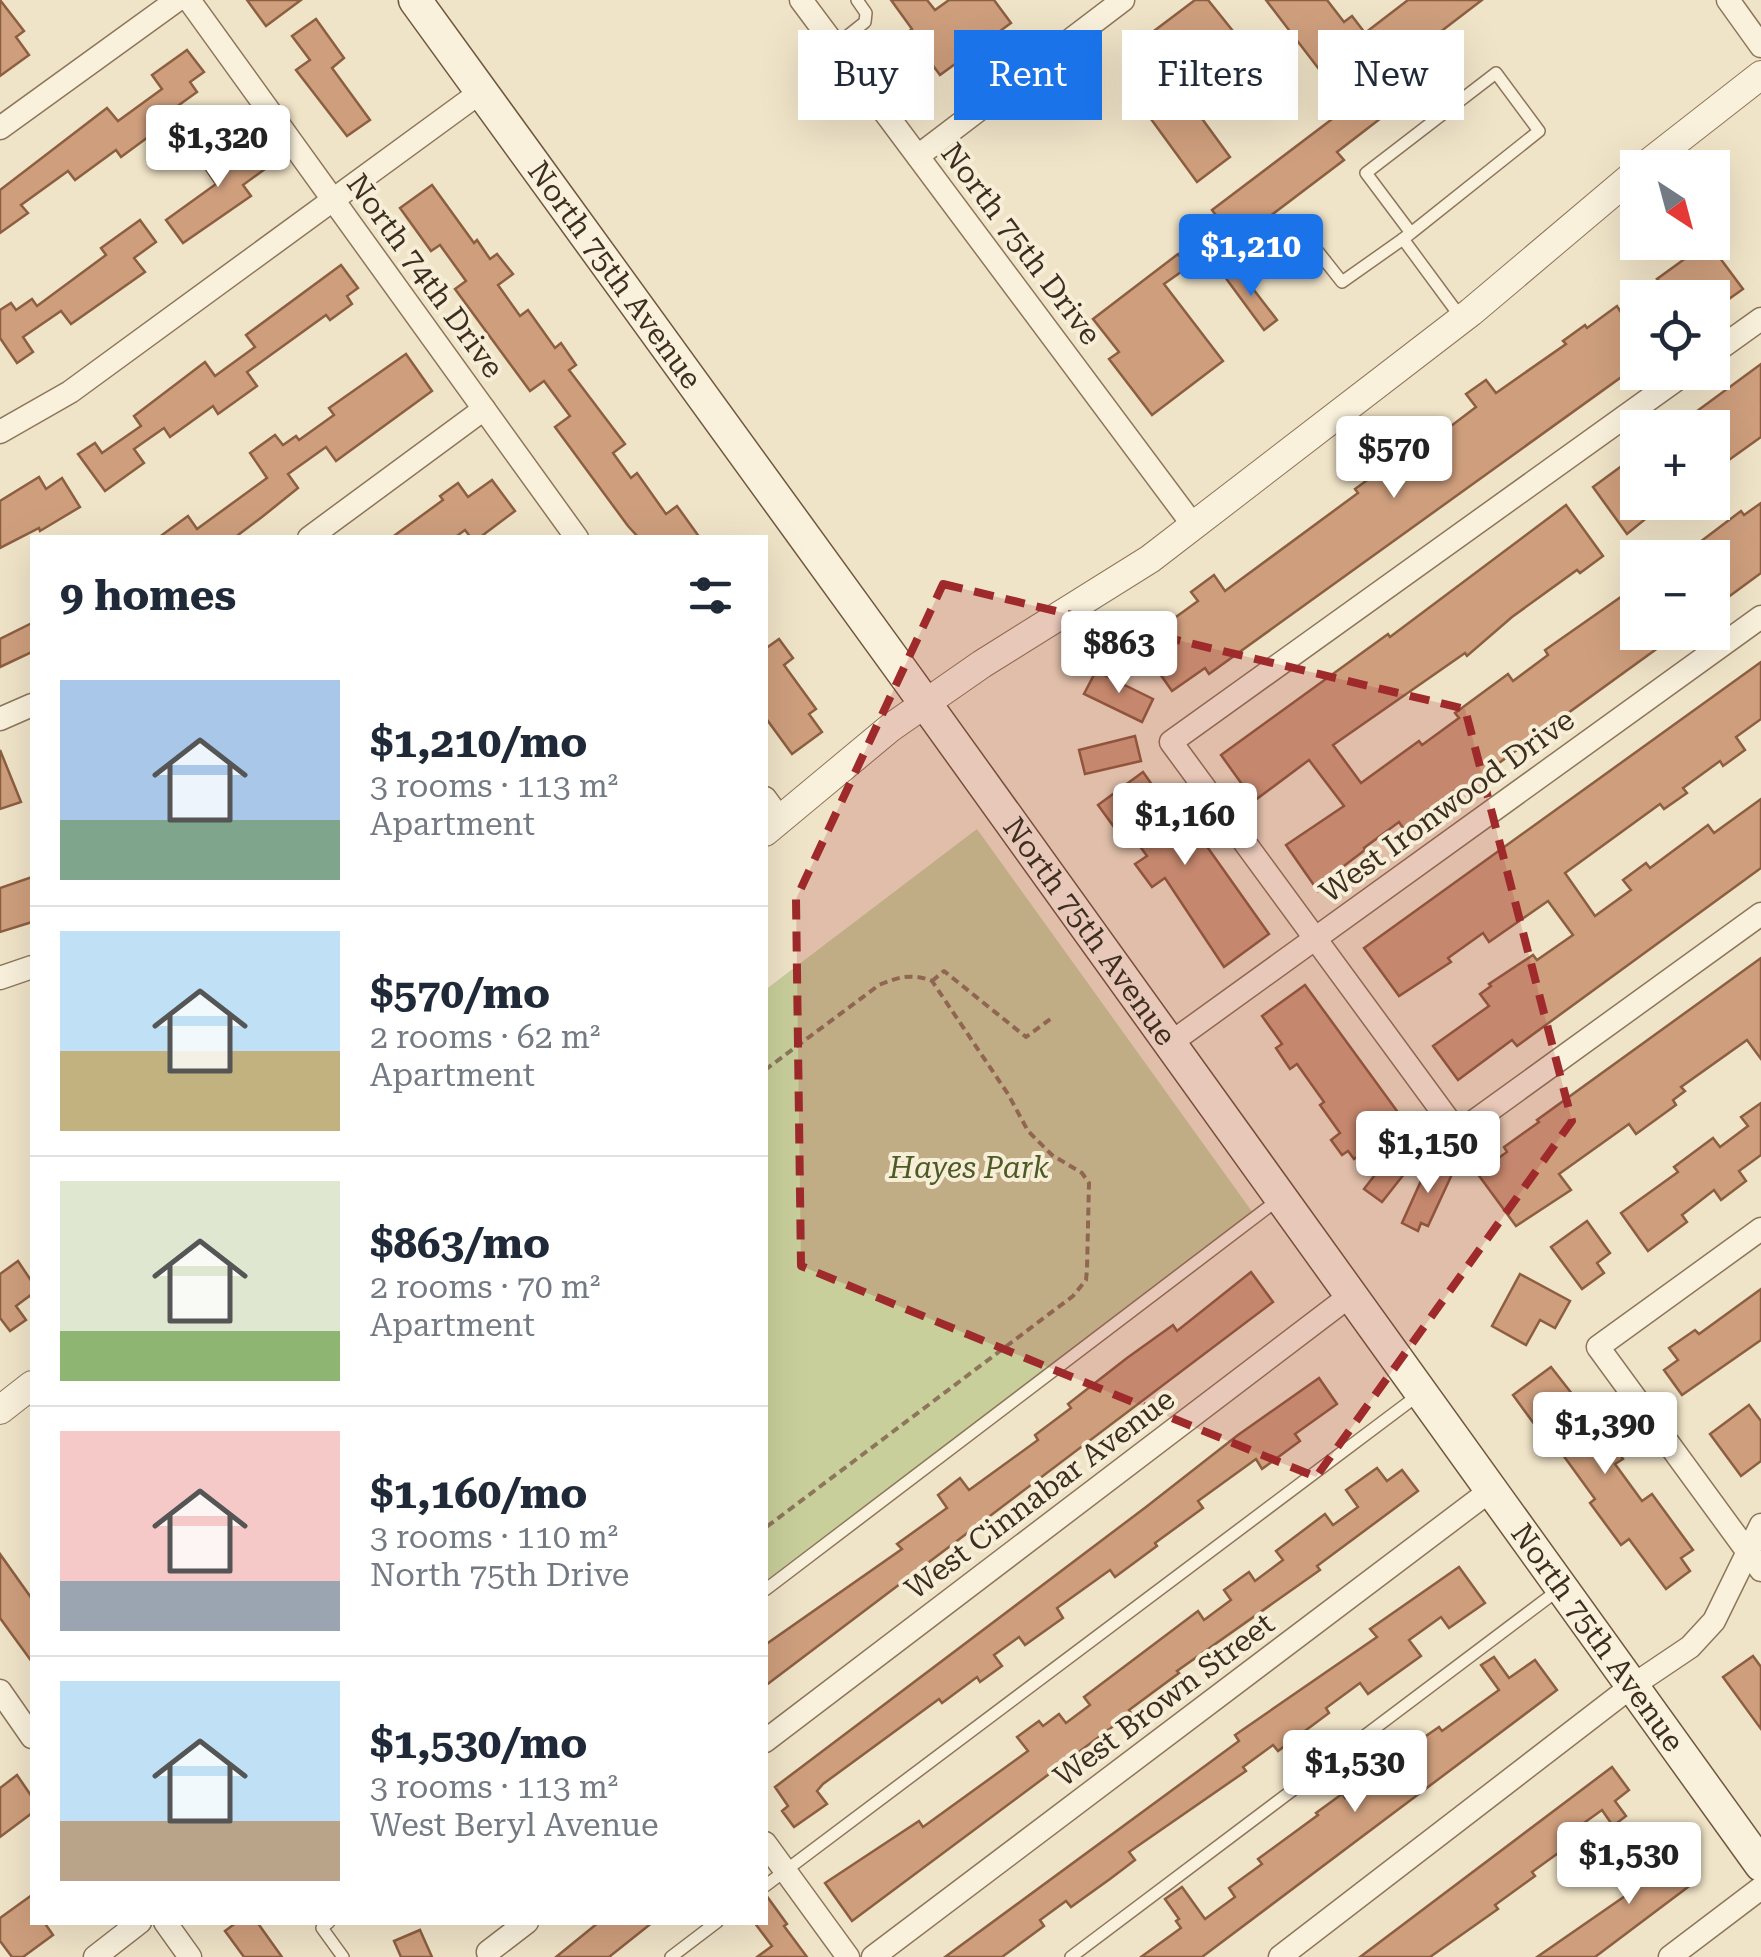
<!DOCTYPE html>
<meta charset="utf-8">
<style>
body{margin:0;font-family:"Roboto Serif",serif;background:#f6f6f7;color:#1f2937;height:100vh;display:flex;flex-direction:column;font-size:38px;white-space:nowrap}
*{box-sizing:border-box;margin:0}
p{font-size:32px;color:#747a83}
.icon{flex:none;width:55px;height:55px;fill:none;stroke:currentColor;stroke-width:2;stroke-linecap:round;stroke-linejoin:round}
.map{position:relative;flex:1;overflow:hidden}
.sheet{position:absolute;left:30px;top:535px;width:738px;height:1390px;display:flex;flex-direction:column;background:#fff;border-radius:0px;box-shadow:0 10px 40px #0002}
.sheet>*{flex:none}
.banner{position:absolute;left:798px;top:30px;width:812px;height:90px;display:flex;gap:20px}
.needle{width:65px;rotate:144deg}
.tools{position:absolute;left:1620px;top:150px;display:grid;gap:20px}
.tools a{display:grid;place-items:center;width:110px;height:110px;border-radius:0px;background:#fff;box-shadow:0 10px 40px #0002;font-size:50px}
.price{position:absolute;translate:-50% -85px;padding:0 22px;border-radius:10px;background:#fff;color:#222;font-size:32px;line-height:65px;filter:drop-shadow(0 2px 5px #0008)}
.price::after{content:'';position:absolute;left:50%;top:60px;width:30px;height:22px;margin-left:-15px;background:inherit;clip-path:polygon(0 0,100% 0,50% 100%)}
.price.selected{background:#1a73e8;color:#fff}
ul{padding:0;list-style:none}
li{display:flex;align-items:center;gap:30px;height:250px;padding:0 30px}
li+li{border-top:2px solid #e0e1e3}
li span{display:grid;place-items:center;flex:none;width:280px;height:200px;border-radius:0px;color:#555}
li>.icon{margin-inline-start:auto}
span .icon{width:120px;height:120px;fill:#fffc;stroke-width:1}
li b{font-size:42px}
h2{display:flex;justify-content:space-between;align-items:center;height:120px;padding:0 30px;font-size:42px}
.pill{padding:0 35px;border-radius:0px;background:#fff;box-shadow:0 10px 40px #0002;font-size:35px;line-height:90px}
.pill.selected{background:#1a73e8;color:#fff}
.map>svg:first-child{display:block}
.green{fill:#c9cf9b}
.building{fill:#cf9f7d;stroke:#8d5f41;stroke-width:2.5}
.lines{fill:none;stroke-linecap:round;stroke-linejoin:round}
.service-casing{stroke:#8d765c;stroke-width:14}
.minor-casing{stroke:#8d765c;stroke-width:25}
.tertiary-casing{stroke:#8d765c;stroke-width:30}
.secondary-casing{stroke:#6f573f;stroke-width:35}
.path{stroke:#8d765c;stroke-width:4;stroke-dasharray:8 5;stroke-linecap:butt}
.service{stroke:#faf1dc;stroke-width:11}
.minor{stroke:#faf1dc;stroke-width:22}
.tertiary{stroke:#faf1dc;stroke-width:28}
.secondary{stroke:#faf1dc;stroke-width:32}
.marked{fill:#9e2a2b;fill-opacity:0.2;stroke:#9e2a2b;stroke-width:8;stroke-dasharray:20 12;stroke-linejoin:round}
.labels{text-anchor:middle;stroke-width:8;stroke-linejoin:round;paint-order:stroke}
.street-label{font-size:30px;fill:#3d2e20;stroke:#f7eed8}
.park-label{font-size:30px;font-style:italic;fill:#4d5a26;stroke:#f7eed8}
</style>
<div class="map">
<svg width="1761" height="1957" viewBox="0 0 1761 1957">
<rect width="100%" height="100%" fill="#f0e4c8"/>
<path class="green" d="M977,829L1253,1213L765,1581V990Z"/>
<g class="building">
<path d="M0,0L24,31L16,37L29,55L0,76Z"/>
<path d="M247,0H301L266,26Z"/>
<path d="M891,0H927L935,10L949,0H994L1011,23L940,75L908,32L912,29Z"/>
<path d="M1195,0H1208L1237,36L1179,80L1156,50L1148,56L1138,43Z"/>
<path d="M1266,0H1327L1344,22L1352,16L1365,33L1408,0H1482L1431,39L1455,71L1412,104L1407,98L1337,152L1344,160L1236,242L1212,210L1348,107Z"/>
<path d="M316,19L344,58L332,68L370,120L347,136L296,70L310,60L292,36Z"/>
<path d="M187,50L204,72L190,82L197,92L154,123L159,129L121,157L116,150L75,180L68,171L21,205L28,213L0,233V190L107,108L118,121L162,89L152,75Z"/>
<path d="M1173,79L1230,157L1197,182L1140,104Z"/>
<path d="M245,141L265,169L243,185L251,196L183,243L166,220L216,184L201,162L227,144L232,151Z"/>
<path d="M432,185L474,243L477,240L490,259L497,254L513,274L498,285L520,316L528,310L555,348L561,343L576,365L569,370L625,444L613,453L631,478L637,473L666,514L677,506L700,538H639L628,526L555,427L570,416L544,381L530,391L455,289L466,281L440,245L431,251L400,208Z"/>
<path d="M140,220L156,242L134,258L145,272L71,324L61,311L23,337L33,352L17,363L0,338V310L11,303L16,310L32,299L37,306L106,255L101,248Z"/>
<path d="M1708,242L1743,289L1712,311V298H1639L1660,282L1657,279Z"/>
<path d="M1178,254L1188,267L1164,284L1223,361L1152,415L1109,359L1119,352L1093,319Z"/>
<path d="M341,265L358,288L347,296L352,304L330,320L326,315L247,372L257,386L218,414L213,406L170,437L164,428L134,449L144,463L105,491L78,454L95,443L102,453L141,426L134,416L205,362L215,376L255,347L246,335Z"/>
<path d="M1237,268L1277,320L1264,330L1225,277Z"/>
<path d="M1638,299V365L1209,674L1205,668L1172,691L1134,637L1157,620L1162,627L1198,601L1191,592L1214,575L1225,591L1358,493L1355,489L1377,473L1380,478L1448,431L1447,429L1476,407L1466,394L1486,380L1496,393L1566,344L1563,341L1585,325L1587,328L1617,306L1620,311Z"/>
<path d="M406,354L432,391L336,461L326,447L288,474L298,488L262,517L234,538H158L188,516L197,529L267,478L250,453L275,435L283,445L296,436L299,440L334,415L329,408Z"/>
<path d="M1761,364V437L1712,472V428H1674Z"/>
<path d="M1638,454V502H1666L1627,534L1593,487Z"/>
<path d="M39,477L46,489L62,478L80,507L40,531L39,528L0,548V501Z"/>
<path d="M492,480L515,511L479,538H471L465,530L454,538H391L443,500L440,496L458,483L468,497Z"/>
<path d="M1761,503V573L1727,598L1712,577V558H1698L1692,548L1741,511L1744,515Z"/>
<path d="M1566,505L1603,556L1580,573L1577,570L1512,617L1467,656L1465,653L1333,745L1361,783L1419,741L1422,745L1459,718L1455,713L1508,674L1513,681L1548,655L1545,650L1638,585V632H1680L1405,831L1399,822L1364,848L1365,850L1336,872L1339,876L1318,891L1286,845L1344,806L1309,760L1254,801L1221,755L1359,655L1388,634L1390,637Z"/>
<path d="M32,623V652L0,667V639Z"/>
<path d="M779,639L793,658L784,665L816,709L809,714L822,732L792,754L765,717V649Z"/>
<path d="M1761,662V719L1736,737L1745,750L1723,766L1720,761L1683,788L1687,793L1664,809L1660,804L1565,873L1595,916L1631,890L1623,880L1646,863L1650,868L1708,825L1714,833L1761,799V868L1517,1046L1512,1040L1458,1080L1433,1046L1489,1006L1480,994L1491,986L1489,984L1533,955L1537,960L1573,935L1548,901L1489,942L1483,933L1448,958L1451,962L1399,996L1364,948Z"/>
<path d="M1096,671L1153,699L1142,722L1084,694Z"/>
<path d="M1135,736L1141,761L1085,774L1079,750Z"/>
<path d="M0,750L21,802L0,809Z"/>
<path d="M1143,772L1165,803L1171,799L1191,824L1269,934L1224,967L1165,878L1152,887L1135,864L1147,856L1122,822L1114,827L1098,805Z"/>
<path d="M32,877V922L0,932V888Z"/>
<path d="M1761,958V1059L1747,1040L1681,1087L1685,1091L1673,1100L1676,1105L1636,1134L1629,1124L1559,1174L1571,1190L1516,1226L1477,1173L1507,1152L1504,1147L1539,1122L1537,1120Z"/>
<path d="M1305,985L1405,1122L1354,1159L1348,1151L1342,1155L1331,1140L1340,1133L1320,1105L1324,1102L1297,1064L1290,1069L1276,1048L1282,1044L1262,1016Z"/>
<path d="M1761,1103V1155L1739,1171L1746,1181L1721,1200L1714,1190L1682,1215L1687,1222L1648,1251L1621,1213L1678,1172L1674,1167L1713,1138L1720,1147L1748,1126L1741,1117Z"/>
<path d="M1401,1141L1419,1155L1382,1202L1364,1189Z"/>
<path d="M1430,1161L1453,1172L1428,1226L1421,1223L1418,1231L1402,1223Z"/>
<path d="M1587,1221L1610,1253L1597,1263L1604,1273L1582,1289L1551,1247Z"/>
<path d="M18,1261L32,1282V1294L16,1306L26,1320L10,1331L0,1318V1274Z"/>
<path d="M1251,1272L1273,1302L765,1686V1645L902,1549L897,1544L947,1508L938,1495L960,1478L969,1490L1038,1440L1035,1435L1071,1408L1068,1404L1127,1358L1173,1325L1177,1331Z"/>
<path d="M1520,1274L1570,1301L1555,1328L1540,1320L1526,1345L1492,1326Z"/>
<path d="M1761,1289V1340L1682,1395L1664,1370L1678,1360L1669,1348L1695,1330L1699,1334Z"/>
<path d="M1551,1367L1623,1459L1615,1464L1642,1501L1652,1494L1693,1550L1681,1558L1690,1571L1666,1589L1629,1539L1621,1545L1590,1503L1595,1499L1547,1433L1543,1436L1513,1395Z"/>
<path d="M1319,1378L1337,1404L1295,1434L1300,1441L1262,1469L1256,1459L1198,1501L1203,1508L1155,1543L1157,1546L1115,1577L1110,1570L1057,1608L1063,1618L1025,1645L1019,1637L994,1655L1002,1666L980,1682L977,1677L942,1703L939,1699L823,1784L817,1791L827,1804L794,1827L782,1811L788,1806L775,1787L1146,1507L1238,1435Z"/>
<path d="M1749,1405L1761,1421V1461L1741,1476L1710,1434Z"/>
<path d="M1377,1468L1387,1481L1402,1470L1418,1491L1317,1566L1320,1570L1177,1671L1179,1673L1129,1710L1131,1713L852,1921L825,1883L919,1821L923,1827L1028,1751L1017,1737L1039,1721L1043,1726L1059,1714L1066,1723L1090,1705L1084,1697L1198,1611L1204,1620L1231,1600L1224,1590L1249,1572L1255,1581L1283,1560L1276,1551L1325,1514L1333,1525L1358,1507L1346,1490Z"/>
<path d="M0,1554L32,1599V1662L0,1618Z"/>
<path d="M1459,1567L1485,1603L1449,1628L1441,1617L1409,1640L1421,1656L1368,1694L1360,1683L1326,1708L1329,1713L1278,1751L1273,1745L1243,1767L1246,1771L1129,1852L1135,1860L1110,1879L1071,1907L1066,1901L1040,1920L1044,1926L1002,1957H945L1239,1741L1235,1735L1377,1637L1370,1629Z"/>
<path d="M1753,1656L1761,1667V1729L1723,1677Z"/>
<path d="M1494,1657L1509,1678L1535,1660L1557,1690L1202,1957H1141L1181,1928L1176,1921L1179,1919L1165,1899L1182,1887L1205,1919L1235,1897L1229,1888L1262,1864L1258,1859L1318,1815L1316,1813L1342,1794L1345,1798L1393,1763L1396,1767L1424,1746L1420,1740L1439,1727L1442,1731L1499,1690L1481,1665Z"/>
<path d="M1612,1767L1629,1790L1615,1801L1626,1816L1613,1826L1602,1810L1574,1830L1579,1838L1532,1872L1535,1876L1495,1905L1498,1909L1430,1957H1360Z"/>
<path d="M17,1775L32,1797V1813L0,1837V1788Z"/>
<path d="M1668,1844L1696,1881L1595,1957H1537L1641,1885L1631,1871Z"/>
<path d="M32,1895V1922H44L53,1935L23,1957H12L0,1941V1918Z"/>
<path d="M766,1895L787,1924L784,1926L807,1957H757L772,1946L754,1922H765Z"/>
<path d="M237,1922H257L282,1957H244L225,1931Z"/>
<path d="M599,1922H653L609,1957H556Z"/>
<path d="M420,1930L432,1957H401L394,1941Z"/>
</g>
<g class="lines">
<g class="service-casing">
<g id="service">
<path d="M835,46L865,22L866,13L857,0"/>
<path d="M1300,229L1342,282L1403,239"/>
<path d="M1411,233L1366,173L1496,73L1539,131L1411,233L1403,239L1462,319"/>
<path d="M765,1590L1279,1199"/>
<path d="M765,1886L1417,1396"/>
<path d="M329,1922L322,1928L343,1957"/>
<path d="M671,1957L717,1922"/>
<path d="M1071,1957L1557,1591"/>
</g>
</g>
<g class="minor-casing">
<g id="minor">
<path d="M189,0L577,538"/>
<path d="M801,0L1193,525"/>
<path d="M1728,0L1761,46"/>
<path d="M0,128L177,0"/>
<path d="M918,156L1123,0"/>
<path d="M1712,354L1761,319"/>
<path d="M1687,372L1171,742L1458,1133L1761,914"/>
<path d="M0,432L70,392L482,91"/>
<path d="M309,538L484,409"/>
<path d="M0,719L32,705"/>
<path d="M765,798L781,820"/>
<path d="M0,978L32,967"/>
<path d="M1169,1044L1761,617"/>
<path d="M1761,1229L1598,1347L1761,1570"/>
<path d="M0,1691L32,1737"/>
<path d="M765,1741L1351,1295"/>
<path d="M765,1843L848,1957"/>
<path d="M165,1922L190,1957"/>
<path d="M488,1952L527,1922"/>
<path d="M95,1957L140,1922"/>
<path d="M873,1957L1491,1490"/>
<path d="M1280,1957L1632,1686L1690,1647L1714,1621L1761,1525"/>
<path d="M1670,1957L1761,1888"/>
</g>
</g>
<g class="tertiary-casing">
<g id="tertiary">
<path d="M1642,168L1761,75"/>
<path d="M765,832L890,728L982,664L1150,559L1471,312L1638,171"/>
<path d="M0,1410L32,1385"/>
</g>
</g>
<g class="secondary-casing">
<g id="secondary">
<path id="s1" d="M415,0L907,678L1761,1865"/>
</g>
</g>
<g class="path">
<path d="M932,981L944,971L1026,1037L1053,1017"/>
<path d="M765,1070L879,985C898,977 912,973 932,981L1008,1094L1028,1131L1052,1155L1082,1173L1089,1183L1087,1270L1086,1280L1073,1296L765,1528"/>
</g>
<use href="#service" class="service"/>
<use href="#minor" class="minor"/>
<use href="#tertiary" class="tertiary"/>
<use href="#secondary" class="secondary"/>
</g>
<path class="marked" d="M943,584L1465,709L1572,1121L1316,1477L801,1266L796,899Z"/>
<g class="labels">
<g class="street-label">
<text transform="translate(1021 244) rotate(53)" y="10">North 75th Drive</text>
<text dy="10" stroke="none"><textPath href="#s1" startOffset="340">North 75th Avenue</textPath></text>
<text transform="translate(425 276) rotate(54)" y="10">North 74th Drive</text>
<text transform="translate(1447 806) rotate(-36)" y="10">West Ironwood Drive</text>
<text dy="10" stroke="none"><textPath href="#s1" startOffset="1150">North 75th Avenue</textPath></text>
<text transform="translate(1040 1494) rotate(-37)" y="10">West Cinnabar Avenue</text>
<text dy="10" stroke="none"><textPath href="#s1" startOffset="2020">North 75th Avenue</textPath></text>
<text transform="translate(1164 1700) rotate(-37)" y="10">West Brown Street</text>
</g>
<g class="park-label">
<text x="969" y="1178">Hayes Park</text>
</g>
</g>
</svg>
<div class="tools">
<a><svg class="needle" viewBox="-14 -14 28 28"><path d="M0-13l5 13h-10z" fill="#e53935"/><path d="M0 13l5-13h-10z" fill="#747a83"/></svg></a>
<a><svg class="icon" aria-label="locate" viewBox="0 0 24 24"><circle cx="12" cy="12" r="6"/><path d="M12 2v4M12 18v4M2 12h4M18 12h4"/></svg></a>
<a>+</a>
<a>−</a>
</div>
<b class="price" style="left:218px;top:190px">$1,320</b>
<b class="price selected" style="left:1251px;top:299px">$1,210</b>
<b class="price" style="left:1394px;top:501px">$570</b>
<b class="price" style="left:1119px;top:696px">$863</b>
<b class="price" style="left:1185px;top:868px">$1,160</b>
<b class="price" style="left:1428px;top:1196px">$1,150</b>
<b class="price" style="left:1605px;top:1477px">$1,390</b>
<b class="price" style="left:1355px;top:1815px">$1,530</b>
<b class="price" style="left:1629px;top:1907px">$1,530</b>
<div class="banner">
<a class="pill">Buy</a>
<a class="pill selected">Rent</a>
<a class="pill">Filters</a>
<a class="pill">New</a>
</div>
<section class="sheet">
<h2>9 homes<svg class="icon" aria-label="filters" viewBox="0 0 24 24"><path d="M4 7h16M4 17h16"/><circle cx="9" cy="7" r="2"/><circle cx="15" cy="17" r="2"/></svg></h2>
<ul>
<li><span style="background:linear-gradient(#a9c7e8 70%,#7fa58c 0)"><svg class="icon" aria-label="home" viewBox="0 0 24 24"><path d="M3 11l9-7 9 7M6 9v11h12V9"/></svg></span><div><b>$1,210/mo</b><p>3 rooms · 113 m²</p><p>Apartment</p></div></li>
<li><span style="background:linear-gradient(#bfe0f5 60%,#c2b280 0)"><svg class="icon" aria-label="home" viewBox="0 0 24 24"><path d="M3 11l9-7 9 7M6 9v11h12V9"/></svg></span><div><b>$570/mo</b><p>2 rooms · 62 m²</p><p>Apartment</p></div></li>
<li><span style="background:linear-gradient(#dfe7d0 75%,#8fb573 0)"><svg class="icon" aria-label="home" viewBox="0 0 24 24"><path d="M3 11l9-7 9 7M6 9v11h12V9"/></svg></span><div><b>$863/mo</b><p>2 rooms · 70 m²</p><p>Apartment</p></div></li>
<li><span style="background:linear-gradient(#f6c9c9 75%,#9aa5b1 0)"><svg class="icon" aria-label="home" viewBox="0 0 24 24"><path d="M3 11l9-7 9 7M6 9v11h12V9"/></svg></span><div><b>$1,160/mo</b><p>3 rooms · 110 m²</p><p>North 75th Drive</p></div></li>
<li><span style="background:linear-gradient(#bfe0f5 70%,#b9a48a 0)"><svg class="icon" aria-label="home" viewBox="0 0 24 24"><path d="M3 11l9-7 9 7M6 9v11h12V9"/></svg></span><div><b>$1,530/mo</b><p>3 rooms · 113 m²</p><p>West Beryl Avenue</p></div></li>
</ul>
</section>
</div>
